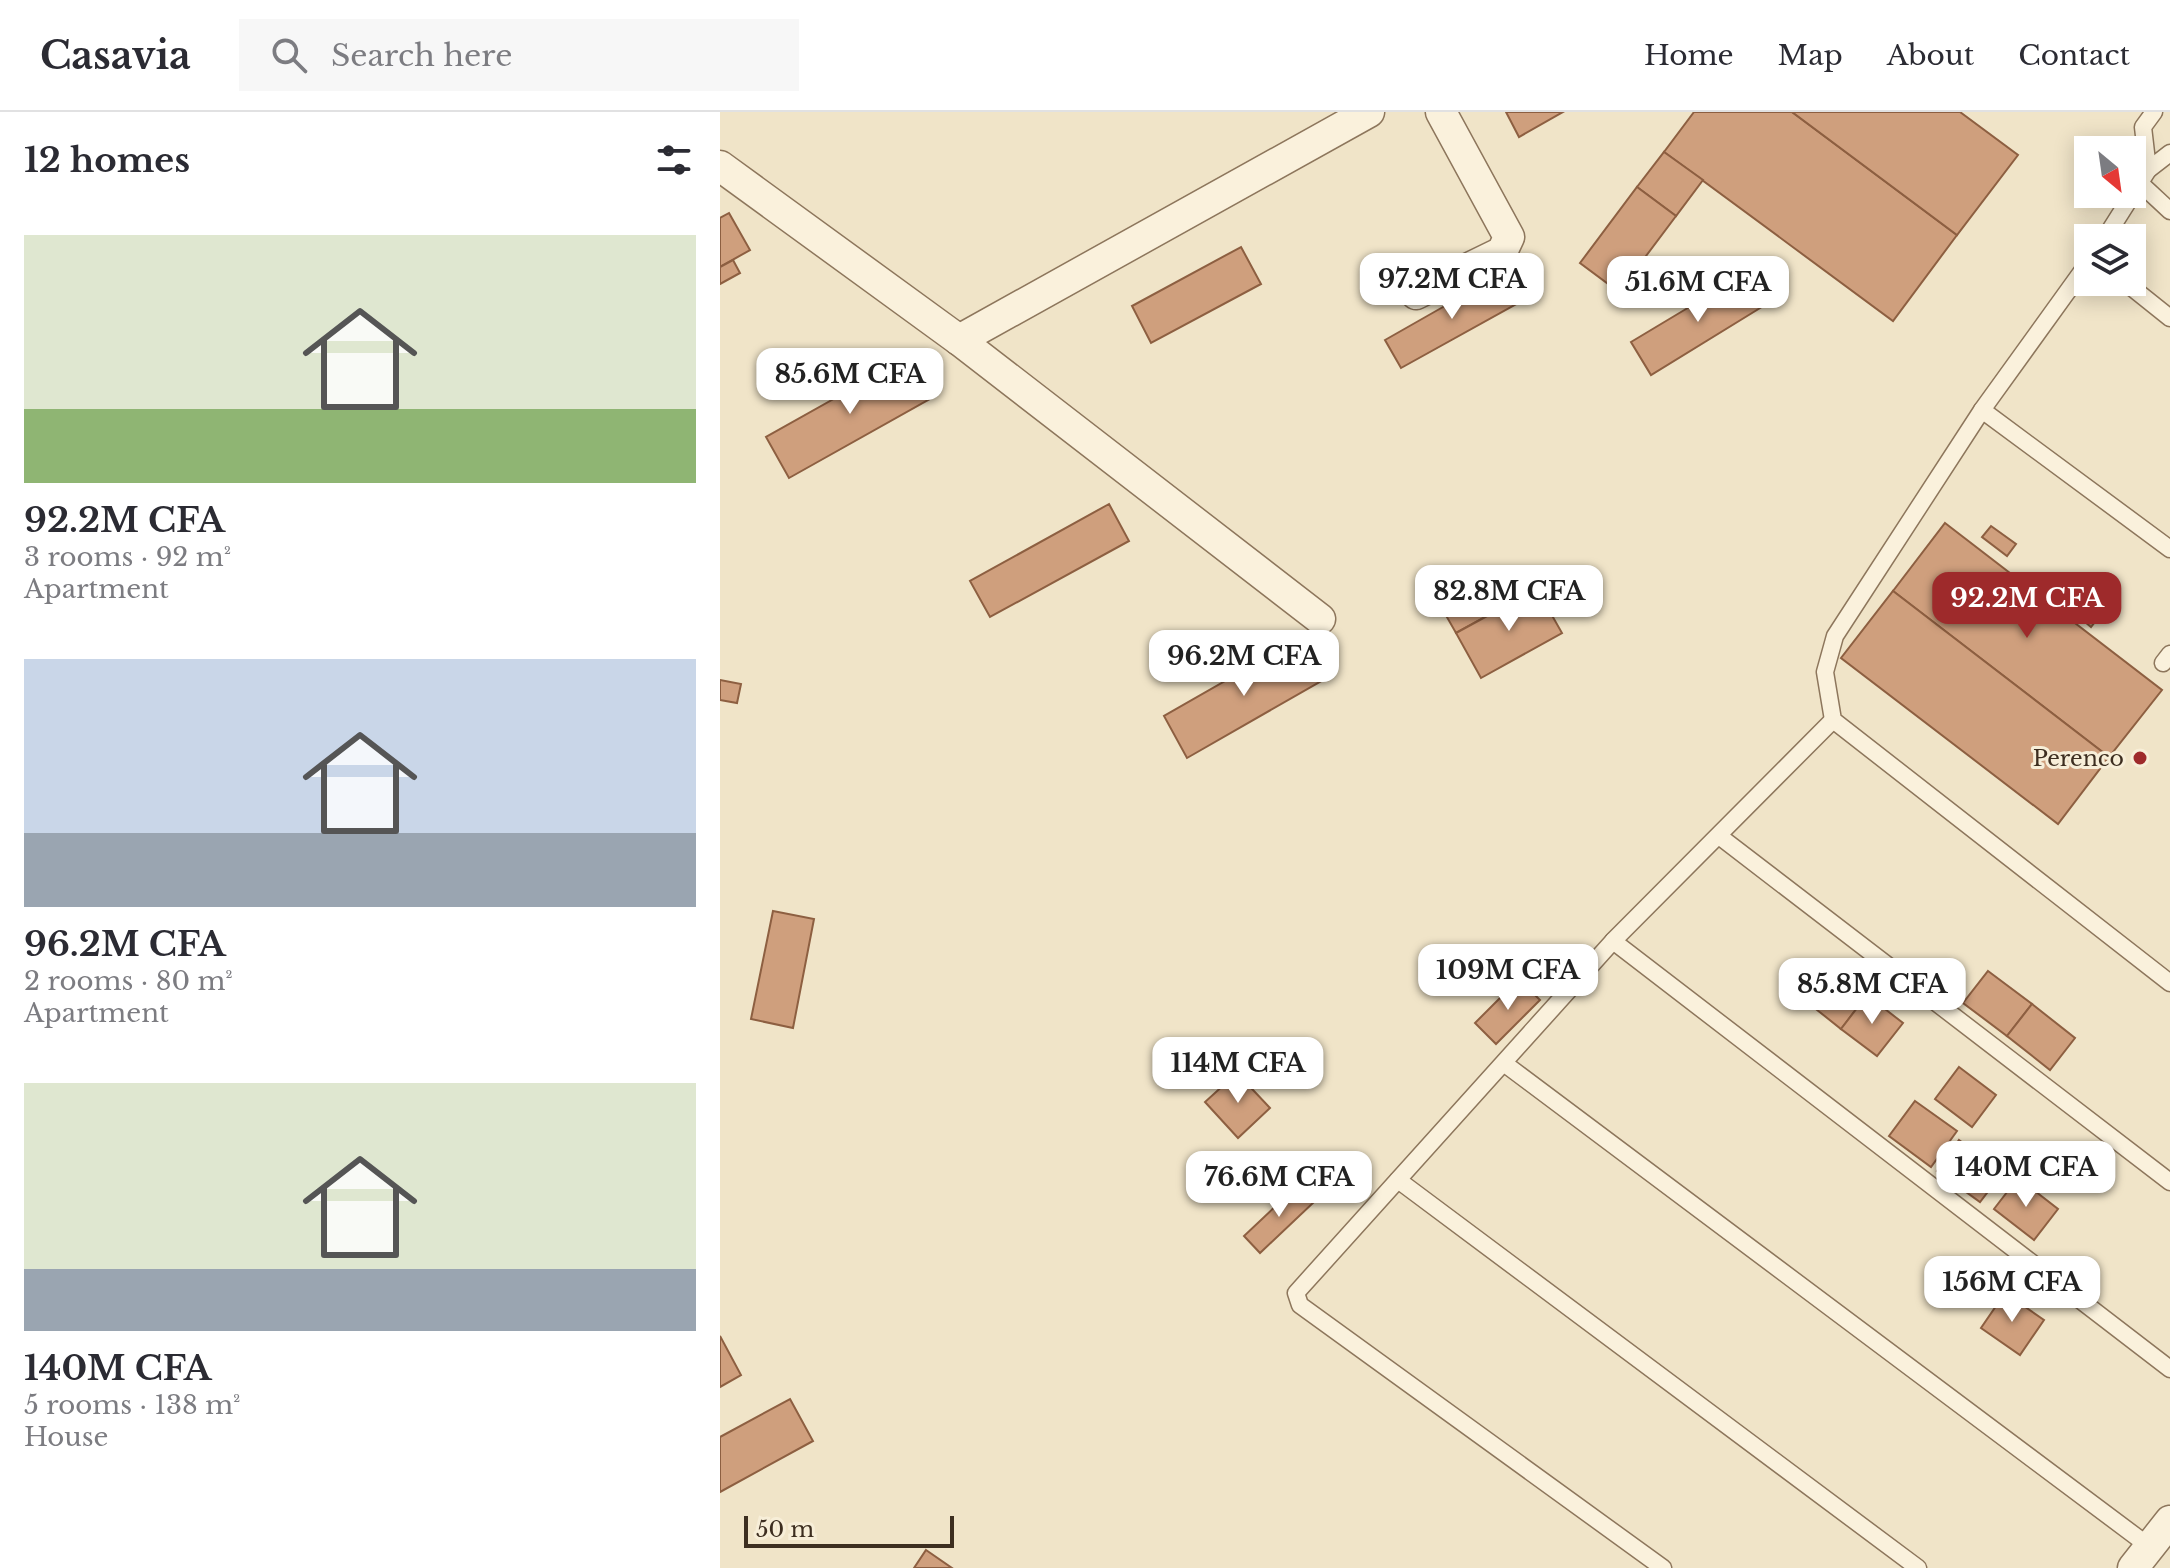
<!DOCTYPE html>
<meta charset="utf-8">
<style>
body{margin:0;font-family:"Libre Baskerville",serif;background:#f7f7f7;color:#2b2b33;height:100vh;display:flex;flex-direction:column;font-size:30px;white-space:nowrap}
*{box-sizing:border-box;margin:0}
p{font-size:26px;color:#7c7c81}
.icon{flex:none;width:44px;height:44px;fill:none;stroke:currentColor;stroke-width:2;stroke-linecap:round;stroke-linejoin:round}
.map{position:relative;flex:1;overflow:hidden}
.details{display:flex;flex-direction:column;background:#fff;width:720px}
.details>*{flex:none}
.needle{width:52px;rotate:151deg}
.fabs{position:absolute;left:1354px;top:24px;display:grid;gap:16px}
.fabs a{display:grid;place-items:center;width:72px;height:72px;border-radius:0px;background:#fff;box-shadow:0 4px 20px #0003;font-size:40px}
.scale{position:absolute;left:24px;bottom:20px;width:210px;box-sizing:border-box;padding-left:8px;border:4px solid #3d2e20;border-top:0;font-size:22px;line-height:28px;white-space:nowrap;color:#3d2e20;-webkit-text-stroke:6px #f7eed8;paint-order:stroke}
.price{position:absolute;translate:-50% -68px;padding:0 18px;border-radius:16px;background:#fff;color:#222;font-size:26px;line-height:52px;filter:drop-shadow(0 2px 4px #0008)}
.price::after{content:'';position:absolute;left:50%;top:48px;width:24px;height:18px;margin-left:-12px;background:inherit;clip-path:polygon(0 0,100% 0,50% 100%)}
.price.selected{background:#9e2a2b;color:#fff}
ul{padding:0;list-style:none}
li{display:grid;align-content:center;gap:16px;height:424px;padding:0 24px}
li span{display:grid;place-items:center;height:248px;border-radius:0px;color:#555}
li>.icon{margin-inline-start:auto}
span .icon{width:144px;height:144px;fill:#fffc;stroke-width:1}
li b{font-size:34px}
h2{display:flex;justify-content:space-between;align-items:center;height:96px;padding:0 24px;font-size:34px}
header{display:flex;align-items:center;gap:48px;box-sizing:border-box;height:112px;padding:0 40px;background:#fff;border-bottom:2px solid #e1e1e2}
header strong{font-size:38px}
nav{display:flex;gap:44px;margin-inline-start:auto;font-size:28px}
.search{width:560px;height:72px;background:#f7f7f7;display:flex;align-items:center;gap:20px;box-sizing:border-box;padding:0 28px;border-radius:0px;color:#7c7c81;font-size:30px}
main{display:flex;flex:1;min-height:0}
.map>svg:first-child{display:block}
.building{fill:#cf9f7d;stroke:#8d5f41;stroke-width:2}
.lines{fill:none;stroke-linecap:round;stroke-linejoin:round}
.service-casing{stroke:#8d765c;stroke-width:19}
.minor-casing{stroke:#8d765c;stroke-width:33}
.service{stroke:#faf1dc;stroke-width:16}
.minor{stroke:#faf1dc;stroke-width:30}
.poi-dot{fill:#9e2a2b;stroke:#f7eed8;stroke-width:3}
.labels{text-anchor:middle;stroke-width:6;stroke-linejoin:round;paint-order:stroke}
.poi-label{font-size:22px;fill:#3d2e20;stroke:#f7eed8;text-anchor:end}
</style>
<header>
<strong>Casavia</strong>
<div class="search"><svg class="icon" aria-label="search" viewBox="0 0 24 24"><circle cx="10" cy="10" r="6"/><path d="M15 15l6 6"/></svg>Search here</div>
<nav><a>Home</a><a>Map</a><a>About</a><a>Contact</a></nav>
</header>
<main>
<section class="details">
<h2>12 homes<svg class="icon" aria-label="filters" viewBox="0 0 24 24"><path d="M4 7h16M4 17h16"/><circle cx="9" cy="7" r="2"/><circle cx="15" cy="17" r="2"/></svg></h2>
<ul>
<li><span style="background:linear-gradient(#dfe7d0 70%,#8fb573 0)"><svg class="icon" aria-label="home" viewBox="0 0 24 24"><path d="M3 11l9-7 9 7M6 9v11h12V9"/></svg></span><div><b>92.2M CFA</b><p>3 rooms · 92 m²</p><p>Apartment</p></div></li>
<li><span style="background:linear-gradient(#c9d6e8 70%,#9aa5b1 0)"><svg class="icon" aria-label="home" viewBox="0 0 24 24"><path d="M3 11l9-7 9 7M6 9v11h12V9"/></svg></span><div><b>96.2M CFA</b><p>2 rooms · 80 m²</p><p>Apartment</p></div></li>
<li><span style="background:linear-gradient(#dfe7d0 75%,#9aa5b1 0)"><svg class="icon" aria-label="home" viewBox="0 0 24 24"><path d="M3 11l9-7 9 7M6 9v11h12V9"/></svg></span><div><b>140M CFA</b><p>5 rooms · 138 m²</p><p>House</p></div></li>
</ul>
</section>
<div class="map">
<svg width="1450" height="1456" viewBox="0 0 1450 1456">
<rect width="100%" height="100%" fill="#f0e4c8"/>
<g class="building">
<path d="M786,0H843L799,25Z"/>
<path d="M974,0H1072L1237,123L1173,209L944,40Z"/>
<path d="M1072,0H1240L1298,43L1237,123Z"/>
<path d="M944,40L983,68L956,104L917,75Z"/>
<path d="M917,75L956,104L899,180L860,151Z"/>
<path d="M9,101L30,138L0,155V106Z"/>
<path d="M521,135L541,172L431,231L412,194Z"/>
<path d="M13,148L20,161L0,172V155Z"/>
<path d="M1026,161L1045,193L931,263L911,230Z"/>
<path d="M781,162L798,191L681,256L665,228Z"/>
<path d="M192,243L215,284L69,366L46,325Z"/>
<path d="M389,392L409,429L270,505L250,469Z"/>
<path d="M1225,411L1442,578L1389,645L1173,479Z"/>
<path d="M1271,414L1296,432L1287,444L1262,425Z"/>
<path d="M780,459L796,488L736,521L720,493Z"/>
<path d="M1350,473L1382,501L1371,515L1338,487Z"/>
<path d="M817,477L842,521L761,566L736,521Z"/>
<path d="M1173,479L1389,645L1338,712L1121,546Z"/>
<path d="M580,526L603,568L467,646L444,604Z"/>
<path d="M0,568L21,572L17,591L0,588Z"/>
<path d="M53,799L94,807L73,916L31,907Z"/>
<path d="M1102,849L1147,883L1121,917L1077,882Z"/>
<path d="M1268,859L1312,892L1287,924L1243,891Z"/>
<path d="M799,867L820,888L776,932L755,911Z"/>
<path d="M1147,883L1183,911L1157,944L1121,917Z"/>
<path d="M1312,892L1355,926L1330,958L1287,924Z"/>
<path d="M1239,955L1276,983L1252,1015L1215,987Z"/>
<path d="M517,961L550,996L518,1026L485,990Z"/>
<path d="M1195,989L1237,1019L1211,1055L1169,1024Z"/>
<path d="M1239,1028L1283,1060L1260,1090L1217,1059Z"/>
<path d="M1298,1066L1338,1097L1314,1128L1274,1097Z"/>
<path d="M578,1073L594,1090L540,1141L524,1124Z"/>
<path d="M1285,1181L1324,1208L1300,1243L1261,1216Z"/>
<path d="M0,1224L21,1263L0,1275Z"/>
<path d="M70,1287L93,1329L0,1380V1325Z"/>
<path d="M206,1438L232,1456H194Z"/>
</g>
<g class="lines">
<g class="service-casing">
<g id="service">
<path d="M1428,58L1450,41"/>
<path d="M1421,72L1450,99"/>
<path d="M1385,126L1428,58L1423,15L1434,0"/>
<path d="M1368,151L1262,298L1115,524L1105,560L1113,608L1450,871"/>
<path d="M1405,170L1450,206"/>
<path d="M1262,298L1450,437"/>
<path d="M1443,551L1450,542"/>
<path d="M999,724L1450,1070"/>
<path d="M893,829L1450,1257"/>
<path d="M785,952L1430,1435"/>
<path d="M678,1068L1198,1456"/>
<path d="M943,1456L580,1193L576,1181L893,829L1113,608"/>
</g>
</g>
<g class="minor-casing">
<g id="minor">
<path d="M0,54L239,228L600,507"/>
<path d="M696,182L782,140L789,125L721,0"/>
<path d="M239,228L649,0"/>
<path d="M1413,1456L1450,1409"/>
</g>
</g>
<use href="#service" class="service"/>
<use href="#minor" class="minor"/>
</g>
<circle class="poi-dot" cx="1420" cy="646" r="8"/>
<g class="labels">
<g class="poi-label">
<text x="1404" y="654">Perenco</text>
</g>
</g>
</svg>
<div class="fabs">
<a><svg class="needle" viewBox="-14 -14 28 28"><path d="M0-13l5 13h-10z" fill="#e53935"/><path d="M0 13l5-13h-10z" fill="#7c7c81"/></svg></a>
<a><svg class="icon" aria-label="layers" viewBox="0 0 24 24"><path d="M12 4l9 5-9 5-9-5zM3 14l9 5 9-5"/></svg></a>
</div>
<div class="scale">50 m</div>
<b class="price" style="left:732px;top:209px">97.2M CFA</b>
<b class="price" style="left:978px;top:212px">51.6M CFA</b>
<b class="price" style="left:130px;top:304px">85.6M CFA</b>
<b class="price" style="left:789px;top:521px">82.8M CFA</b>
<b class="price selected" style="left:1307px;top:528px">92.2M CFA</b>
<b class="price" style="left:524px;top:586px">96.2M CFA</b>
<b class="price" style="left:788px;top:900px">109M CFA</b>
<b class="price" style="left:1152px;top:914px">85.8M CFA</b>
<b class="price" style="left:518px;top:993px">114M CFA</b>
<b class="price" style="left:1306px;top:1097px">140M CFA</b>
<b class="price" style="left:559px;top:1107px">76.6M CFA</b>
<b class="price" style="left:1292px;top:1212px">156M CFA</b>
</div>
</main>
